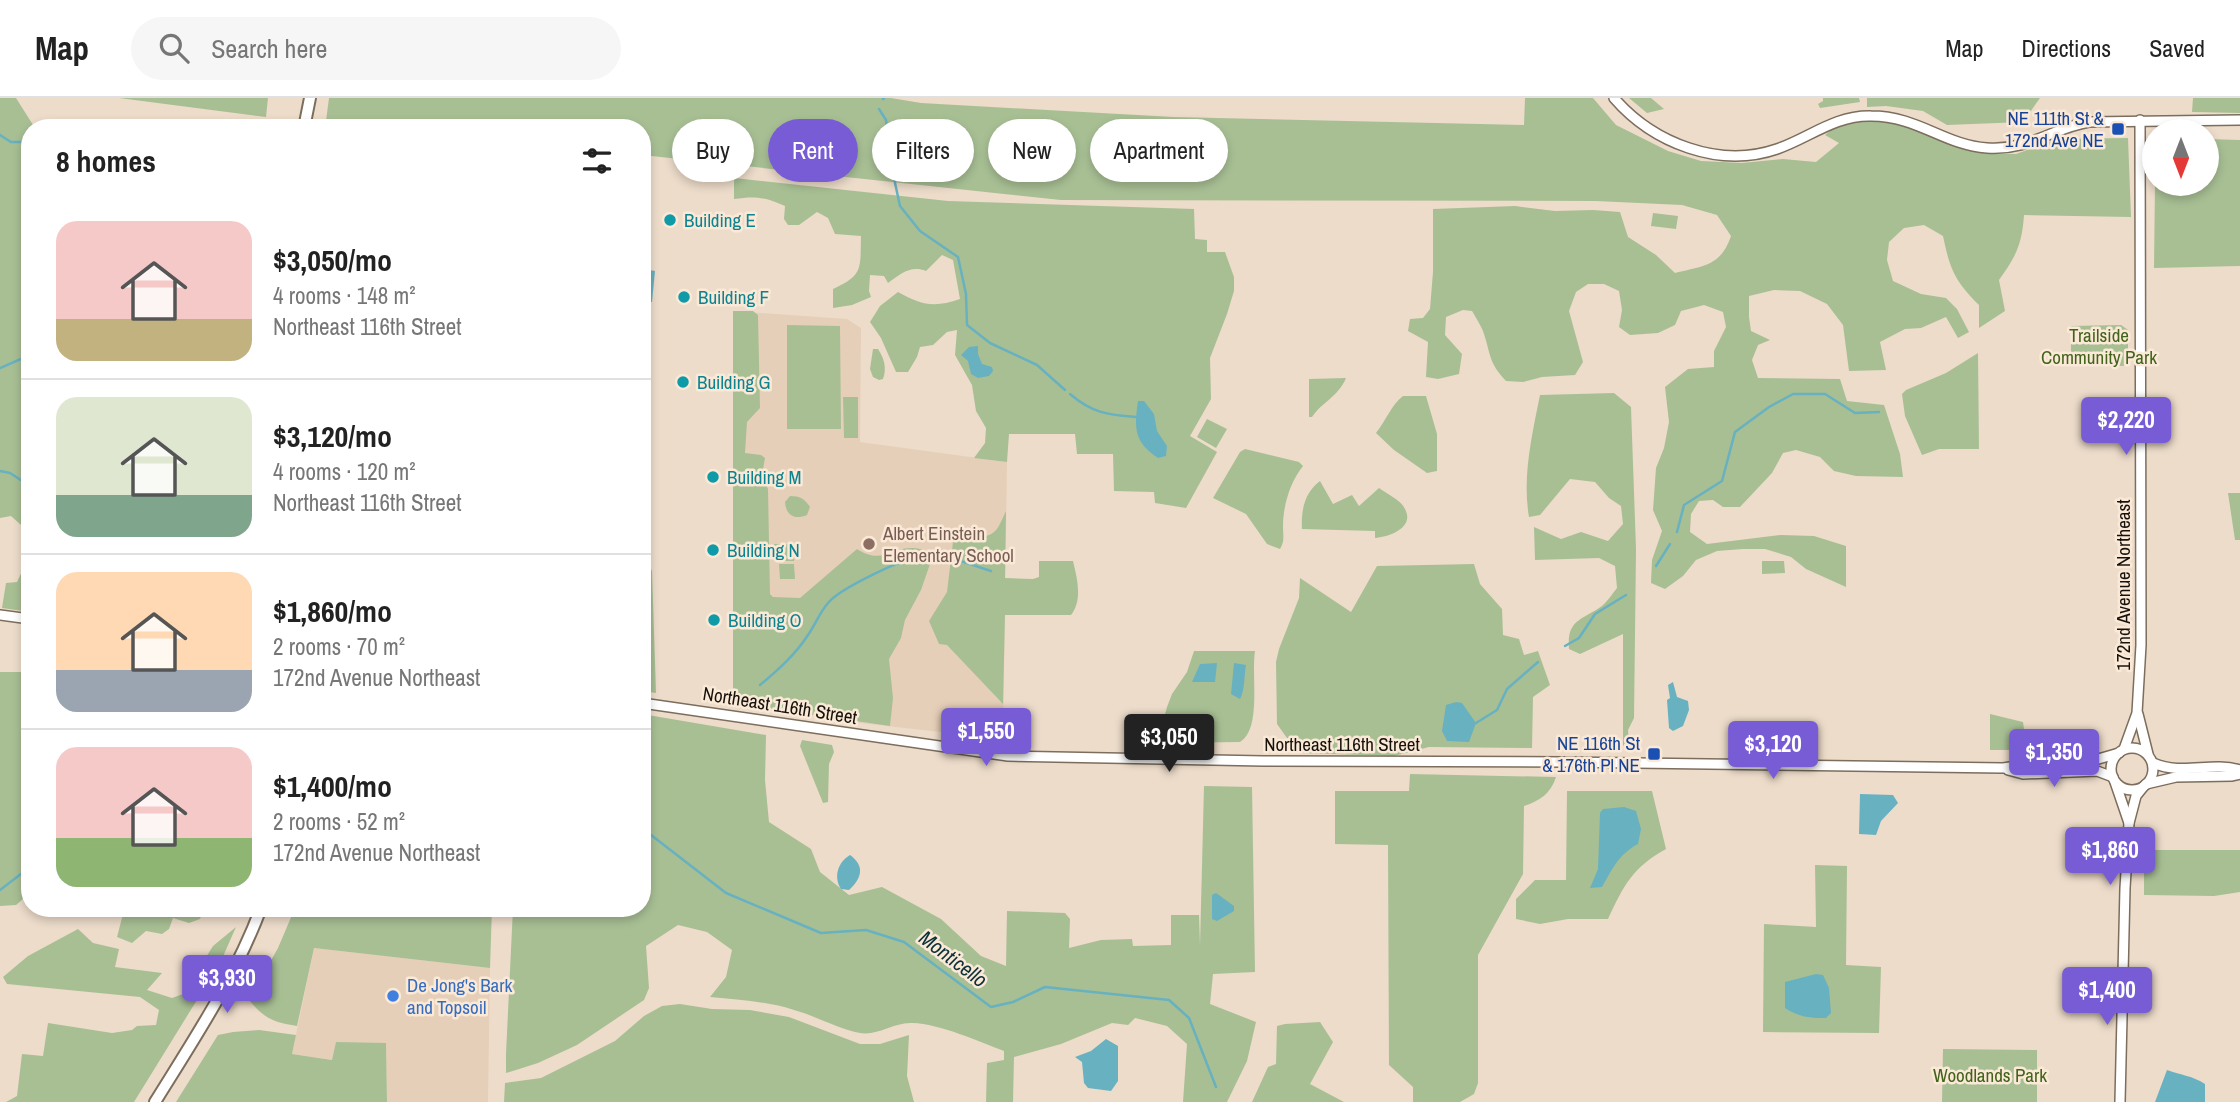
<!DOCTYPE html>
<meta charset="utf-8">
<style>
body{margin:0;font-family:"Archivo Narrow",sans-serif;background:#f6f6f6;color:#222;height:100vh;display:flex;flex-direction:column;font-size:26px;white-space:nowrap}
*{box-sizing:border-box;margin:0}
p{font-size:23px;color:#767676}
.icon{flex:none;width:38px;height:38px;fill:none;stroke:currentColor;stroke-width:2;stroke-linecap:round;stroke-linejoin:round}
.map{position:relative;flex:1;overflow:hidden}
.side{position:absolute;left:21px;top:21px;width:630px;height:798px;display:flex;flex-direction:column;background:#fff;border-radius:28px;box-shadow:0 4px 10px #0003}
.side>*{flex:none}
.top-card{position:absolute;left:672px;top:21px;width:665px;height:63px;display:flex;gap:14px}
.needle{width:46px;rotate:180deg}
.buttons{position:absolute;left:2142px;top:21px;display:grid;gap:14px}
.buttons a{display:grid;place-items:center;width:77px;height:77px;border-radius:50%;background:#fff;box-shadow:0 4px 10px #0003;font-size:35px}
.price{position:absolute;translate:-50% -60px;padding:0 16px;border-radius:7px;background:#785cd6;color:#fff;font-size:23px;line-height:46px;filter:drop-shadow(0 2px 4px #0008)}
.price::after{content:'';position:absolute;left:50%;top:42px;width:21px;height:16px;margin-left:-10px;background:inherit;clip-path:polygon(0 0,100% 0,50% 100%)}
.price.selected{background:#222;color:#fff}
ul{padding:0;list-style:none}
li{display:flex;align-items:center;gap:21px;height:175px;padding:0 35px}
li+li{border-top:2px solid #e0e0e0}
li span{display:grid;place-items:center;flex:none;width:196px;height:140px;border-radius:21px;color:#555}
li>.icon{margin-inline-start:auto}
span .icon{width:84px;height:84px;fill:#fffc;stroke-width:1}
li b{font-size:30px}
h2{display:flex;justify-content:space-between;align-items:center;height:84px;padding:0 35px;font-size:30px}
.chip{padding:0 24px;border-radius:32px;background:#fff;box-shadow:0 4px 10px #0003;font-size:24px;line-height:63px}
.chip.selected{background:#785cd6;color:#fff}
header{display:flex;align-items:center;gap:42px;box-sizing:border-box;height:98px;padding:0 35px;background:#fff;border-bottom:2px solid #e0e0e0}
header strong{font-size:33px}
nav{display:flex;gap:38px;margin-inline-start:auto;font-size:24px}
.search{width:490px;height:63px;background:#f6f6f6;display:flex;align-items:center;gap:18px;box-sizing:border-box;padding:0 24px;border-radius:38px;color:#767676;font-size:26px}
.map>svg:first-child{display:block}
.built{fill:#e6cfb8}
.green{fill:#a8bf94}
.water{fill:#68b1c0}
.lines{fill:none;stroke-linecap:round;stroke-linejoin:round}
.stream{stroke:#68b1c0;stroke-width:2.5}
.tertiary-casing{stroke:#7c6d5d;stroke-width:12}
.secondary-casing{stroke:#7c6d5d;stroke-width:14}
.tertiary{stroke:#fff;stroke-width:9}
.secondary{stroke:#fff;stroke-width:10}
.transit-dot{fill:#1a4fb4;stroke:#fae9d7;stroke-width:2.5}
.culture-dot{fill:#0f9aa8;stroke:#fae9d7;stroke-width:2.5}
.education-dot{fill:#8d6e63;stroke:#fae9d7;stroke-width:2.5}
.shop-dot{fill:#3f7fe0;stroke:#fae9d7;stroke-width:2.5}
.labels{text-anchor:middle;stroke-width:5;stroke-linejoin:round;paint-order:stroke}
.transit-label{font-size:19px;fill:#164399;stroke:#fae9d7;text-anchor:end}
.culture-label{font-size:19px;fill:#0d838f;stroke:#fae9d7;text-anchor:start}
.park-label{font-size:19px;fill:#42631c;stroke:#fae9d7}
.education-label{font-size:19px;fill:#785e54;stroke:#fae9d7;text-anchor:start}
.street-label{font-size:19px;fill:#16110b;stroke:#fae9d7}
.shop-label{font-size:19px;fill:#366cbe;stroke:#fae9d7;text-anchor:start}
.water-label{font-size:21px;font-style:italic;fill:#0d3138;stroke:#fae9d7}
</style>
<header>
<strong>Map</strong>
<div class="search"><svg class="icon" aria-label="search" viewBox="0 0 24 24"><circle cx="10" cy="10" r="6"/><path d="M15 15l6 6"/></svg>Search here</div>
<nav><a>Map</a><a>Directions</a><a>Saved</a></nav>
</header>
<div class="map">
<svg width="2240" height="1004" viewBox="0 0 2240 1004">
<rect width="100%" height="100%" fill="#eddcca"/>
<g class="built">
<path d="M733,213L847,221L861,230L860,344L1007,364L1003,641L851,624L733,605Z"/>
<path d="M314,850L490,870L488,1004H387L386,946L333,962L292,956Z"/>
</g>
<g class="green">
<path d="M0,0H16L35,30H30V435L11,418L0,420Z"/>
<path d="M119,0H268L266,19Z"/>
<path d="M329,0H891L921,5L1173,19L1524,27L1525,0H1593L1616,27L1668,53L1701,63L1742,65L1783,61L1816,64L1839,45L1825,37L1836,28L1876,21L1918,31L1953,48L1981,55L2016,56L2057,41L2128,40L2131,119L2024,117C2022,147 2016,158 1999,182L2005,213L1979,230V207C1954,182 1950,171 1943,138L1924,127L1904,130L1889,144L1887,162L1893,183L1921,196L1946,200L1957,211L1969,234L1958,240L1946,219L1921,230L1905,231L1880,244L1886,272L1849,273L1843,227L1827,206L1800,193L1774,192L1749,198V219L1751,233L1770,242L1758,247L1752,262L1758,280L1840,281L1847,303L1884,307L1900,356L1903,379L1856,378L1834,373L1820,359L1796,352L1783,355L1772,375L1740,409H1723L1713,402L1699,403L1691,416L1690,434L1707,446L1781,437L1814,438L1846,448V489L1806,471L1791,459L1765,451H1743L1717,453L1696,462L1683,478L1665,491L1651,485L1652,462L1662,433L1653,412L1656,370L1664,350L1669,324L1665,289L1688,271L1714,269V253L1726,229L1723,214L1704,207L1681,213L1675,227L1658,235L1630,237L1619,229L1622,212L1619,193L1604,186H1588L1576,194L1569,213L1583,264L1575,277L1542,279L1523,284L1506,283C1488,264 1491,256 1483,233C1480,226 1476,220 1472,213L1463,212L1446,219L1445,237L1462,256L1459,276L1438,281L1426,279L1428,244L1408,233L1410,221L1423,220L1430,211L1433,174V111L1515,108L1555,113L1593,112L1620,114L1628,139L1656,157L1675,175C1703,168 1721,168 1731,138L1717,117L1682,107L1596,103L1061,102L642,57V30H391L326,23Z"/>
<path d="M1629,0H1651L1664,11L1647,15Z"/>
<path d="M1823,0H1859L1860,4L1820,10L1818,6L1823,3Z"/>
<path d="M1867,0H2040L2023,24L1947,27L1923,13L1886,8L1867,9Z"/>
<path d="M2193,0H2240V15L2192,14Z"/>
<path d="M2207,41L2240,42V168L2154,170L2155,86H2207Z"/>
<path d="M734,80L948,103L1194,111L1195,141L1207,142V154H1225L1234,179V193L1227,216L1210,260L1211,301L1190,338L1217,354L1186,410L1155,405L1154,394L1114,393L1113,356H1077L1075,336H1009L1007,364L974,360L985,345L986,330L976,313L972,287L955,257L957,232L947,234L933,247L920,249L917,259L908,274H896L881,240L870,224L880,208L898,194C921,207 934,210 960,201L953,162L942,157L926,173C910,167 901,176 888,185L884,178L870,177L869,193L871,199L852,207L833,210V191C864,177 860,170 861,138L835,136L828,120L817,114L799,127H788L784,121L785,108C764,99 756,98 734,101Z"/>
<path d="M1653,115L1678,118L1676,131L1651,128Z"/>
<path d="M733,213H753L758,217L760,310L747,324L745,355L761,357L765,360L762,377L768,391L770,496L773,499L800,500L857,451C882,467 890,450 912,450C918,450 924,452 930,453V466L921,492L905,522L901,540L889,561L893,600L890,628L733,605Z"/>
<path d="M787,227L840,228L841,331H787Z"/>
<path d="M2121,227L2128,232V268L2071,267V228Z"/>
<path d="M873,251H878C884,260 887,270 883,281L879,282L873,279L870,271Z"/>
<path d="M1978,255L1979,351H1939L1922,357L1905,318L1902,296L1906,292L1946,275Z"/>
<path d="M1346,280C1338,299 1323,303 1312,319H1309V281Z"/>
<path d="M1614,295L1631,309L1636,451L1634,620L1628,632L1629,648H1623V536L1580,556L1569,551C1567,523 1579,523 1599,510C1606,506 1612,496 1617,490L1615,468L1599,460L1535,462L1534,429L1561,441L1581,434L1608,443L1623,426L1621,408L1609,400L1595,384L1570,381L1540,417L1529,419C1522,379 1532,337 1540,297Z"/>
<path d="M1403,298H1426L1437,336V373L1427,375L1394,352L1376,335C1385,324 1392,306 1403,298Z"/>
<path d="M843,299H858V340H844Z"/>
<path d="M1207,321L1227,331L1216,350L1197,339Z"/>
<path d="M1245,351L1299,364L1303,368C1290,384 1283,408 1283,428C1283,437 1285,443 1280,451L1267,446L1246,416L1213,400L1240,354Z"/>
<path d="M1320,383L1333,406L1352,397L1359,408L1379,390C1387,396 1401,402 1405,411C1415,430 1389,439 1375,440V433L1302,431C1301,413 1304,395 1320,383Z"/>
<path d="M2228,395H2240V442H2235Z"/>
<path d="M790,398C800,398 805,401 810,409L807,417C795,422 786,418 785,404Z"/>
<path d="M1006,413L1005,480L1033,481L1039,479V463H1073C1077,480 1083,502 1071,517H1005L1003,606L947,547L939,546L929,523L947,494L953,444C967,434 981,444 994,434C999,430 1003,419 1006,413Z"/>
<path d="M774,446H795L794,463H774Z"/>
<path d="M30,456V514L2,510L6,485L17,484Z"/>
<path d="M642,456L652,473L656,595L642,593Z"/>
<path d="M1762,463H1784L1785,475L1762,476Z"/>
<path d="M779,466H794L795,481H780Z"/>
<path d="M1474,466L1480,486L1502,511L1503,537L1519,541L1524,557L1538,553L1550,587L1533,599L1532,650L1429,649L1394,658L1300,655V644L1287,640L1277,626L1276,564L1279,551L1299,500L1300,480L1351,514L1377,468Z"/>
<path d="M30,539V617L28,618L25,685L30,686V795L16,807L0,808V574H26Z"/>
<path d="M1194,553H1255C1251,577 1262,631 1240,644L1164,645V620L1167,609L1172,596L1187,574Z"/>
<path d="M642,616L766,637L765,682L769,724L811,751L820,774L849,797L882,789L941,821L981,858L1006,868L1007,813L1065,815L1070,821L1069,850L1101,842L1132,841L1133,848L1171,847V817H1199L1200,847L1204,688L1252,689L1255,874L1213,876L1210,906L1256,924L1247,963L1227,1004H1183L1187,946L1167,928L1135,920L1128,927L1112,925L1061,946L1014,959L1013,1004H986L987,965L1004,962V953C977,943 941,926 912,925C894,924 878,938 860,935C838,931 816,918 794,912C767,903 738,902 710,899L726,879L732,852L707,834L678,827L646,848L649,890L644,902L577,947L538,965L506,975V956L513,810H642Z"/>
<path d="M1990,616L2023,624L2025,638L2014,647L2017,652H1990Z"/>
<path d="M802,642L832,647L834,654L829,666L828,704L823,705L800,648Z"/>
<path d="M1410,676L1556,679C1551,695 1540,703 1524,708L1523,776L1478,857V985L1474,996L1460,1004H1413V989L1389,967L1388,747L1335,746V693H1409Z"/>
<path d="M1567,693H1652L1666,751C1632,770 1624,787 1608,821H1568L1540,826L1516,821V801L1535,782H1566Z"/>
<path d="M2140,752H2240V794L2214,798L2144,797V774L2139,768Z"/>
<path d="M1815,767L1847,768L1846,867L1881,869L1879,935L1763,934L1764,826L1816,829Z"/>
<path d="M140,810H204V811L200,821L189,825L173,820L169,831L162,836L146,833L132,845L117,839L123,816Z"/>
<path d="M295,810H492L490,870L314,850L297,928C273,924 265,921 249,902L278,850Z"/>
<path d="M236,829L221,863L134,1004H6L17,998L22,956L43,958L48,925L112,935L132,932L137,928L156,927L159,912L140,899L7,886L3,879L28,858L78,831L93,845L119,851L115,869L162,875L147,892L172,900L183,896L213,848Z"/>
<path d="M680,906L712,911L750,912L789,919L860,946H880L909,937L907,978L914,1004H504L505,985L541,980L615,943L644,918L662,908Z"/>
<path d="M1320,924L1333,944L1310,986L1344,1004H1252L1268,969L1276,966L1277,928L1285,926Z"/>
<path d="M259,932L296,937L292,956L332,962L336,944L386,945L387,1004H176L218,937L233,934Z"/>
<path d="M1943,951L2037,952V1004H1942Z"/>
</g>
<g class="water">
<path d="M643,171L655,173L652,204H648V193L642,192Z"/>
<path d="M978,248V256L982,266L992,269L993,273L989,278L978,280L971,276L968,263L961,257L969,249Z"/>
<path d="M1138,303H1144L1154,316L1157,333L1167,348L1166,358L1158,360C1134,344 1134,330 1138,303Z"/>
<path d="M1217,565L1215,584H1192L1200,566Z"/>
<path d="M1234,565L1246,567C1244,578 1245,592 1240,601L1231,596Z"/>
<path d="M1673,584L1677,599L1688,603L1689,612L1683,628L1673,633L1669,630L1667,602L1670,600L1668,587Z"/>
<path d="M1456,604L1462,605L1476,625L1469,644L1447,643L1442,633L1446,607Z"/>
<path d="M1860,696L1893,697L1898,705L1881,723L1876,737L1859,736Z"/>
<path d="M1624,709L1636,713L1641,731L1638,746C1618,757 1613,770 1602,789L1590,790L1598,771L1600,715L1603,711Z"/>
<path d="M850,757C865,768 862,780 849,792L841,791C833,779 838,764 850,757Z"/>
<path d="M1216,795L1234,808V813L1217,823L1212,821V797Z"/>
<path d="M1816,876L1823,877L1829,890L1831,915L1826,920C1810,920 1798,919 1785,910V884Z"/>
<path d="M1106,941L1118,948V983L1111,993L1088,990L1084,985L1082,964L1075,959L1091,953Z"/>
<path d="M2167,972C2181,977 2193,978 2205,986V1004H2155Z"/>
</g>
<g class="lines">
<g class="stream">
<path d="M883,1L884,0"/>
<path d="M879,11L886,22L892,71L900,108L920,133L958,159L966,196L967,227L990,245L1037,267L1065,292"/>
<path d="M0,37L11,44H30"/>
<path d="M0,270L30,257"/>
<path d="M1070,296C1092,315 1108,317 1136,319"/>
<path d="M0,373L10,375L30,388"/>
<path d="M1677,434L1684,407L1722,383L1735,334L1769,309L1793,296H1825L1855,315L1879,314"/>
<path d="M1656,468L1670,446"/>
<path d="M1565,548L1579,540L1595,516L1626,497"/>
<path d="M760,587C778,572 795,557 808,537C815,527 820,514 828,505C839,491 905,459 923,458C945,456 969,466 991,473"/>
<path d="M1476,625L1497,612L1507,591L1538,564"/>
<path d="M642,730L726,795L821,835L866,832L904,844L991,909L1013,904L1045,889L1169,902L1189,920L1216,989"/>
<path d="M0,792L30,769"/>
</g>
<g class="tertiary-casing">
<g id="tertiary">
<path d="M1614,0C1653,45 1719,71 1777,51C1809,40 1835,17 1871,18C1918,18 1944,47 1987,50C2029,53 2052,30 2089,24L2240,22"/>
<path d="M0,517L30,521"/>
<path d="M642,605L1008,658L1264,663L1564,664L2003,670L2024,667L2081,666L2119,655"/>
<path d="M2138,616L2148,656"/>
<circle cx="2132" cy="671" r="21"/>
<path d="M2124,651L2137,615L2141,547L2140,22"/>
<path d="M2153,665C2184,678 2210,663 2240,672"/>
<path d="M2008,672L2023,676L2097,673L2113,679"/>
<path d="M2115,684L2129,725"/>
<path d="M2146,686L2176,679L2232,678L2240,676"/>
<path d="M2120,1004L2125,790L2129,725L2136,698L2144,688"/>
</g>
</g>
<g class="secondary-casing">
<g id="secondary">
<path d="M304,30L310,0"/>
<path d="M155,1004C194,941 235,880 261,810"/>
</g>
</g>
<use href="#tertiary" class="tertiary"/>
<use href="#secondary" class="secondary"/>
</g>
<g class="transit-dot">
<rect x="2111" y="24" width="14" height="14" rx="3.5"/>
<rect x="1647" y="649" width="14" height="14" rx="3.5"/>
</g>
<g class="culture-dot">
<circle cx="670" cy="122" r="7"/>
<circle cx="684" cy="199" r="7"/>
<circle cx="683" cy="284" r="7"/>
<circle cx="713" cy="379" r="7"/>
<circle cx="713" cy="452" r="7"/>
<circle cx="714" cy="522" r="7"/>
</g>
<circle class="education-dot" cx="869" cy="446" r="7"/>
<circle class="shop-dot" cx="393" cy="898" r="7"/>
<g class="labels">
<g class="transit-label">
<text x="2104" y="27">NE 111th St &amp;<tspan x="2104" dy="22">172nd Ave NE</tspan></text>
<text x="1640" y="652">NE 116th St<tspan x="1640" dy="22">&amp; 176th Pl NE</tspan></text>
</g>
<g class="culture-label">
<text x="684" y="129">Building E</text>
<text x="698" y="206">Building F</text>
<text x="697" y="291">Building G</text>
<text x="727" y="386">Building M</text>
<text x="727" y="459">Building N</text>
<text x="728" y="529">Building O</text>
</g>
<g class="park-label">
<text x="2099" y="244">Trailside<tspan x="2099" dy="22">Community Park</tspan></text>
<text x="1990" y="984">Woodlands Park</text>
</g>
<g class="education-label">
<text x="883" y="442">Albert Einstein<tspan x="883" dy="22">Elementary School</tspan></text>
</g>
<g class="street-label">
<text transform="translate(2123 487) rotate(-90)" y="7">172nd Avenue Northeast</text>
<text transform="translate(780 607) rotate(9)" y="7">Northeast 116th Street</text>
<text x="1342" y="653">Northeast 116th Street</text>
</g>
<g class="shop-label">
<text x="407" y="894">De Jong's Bark<tspan x="407" dy="22">and Topsoil</tspan></text>
</g>
<g class="water-label">
<text transform="translate(953 861) rotate(37)" y="7">Monticello</text>
</g>
</g>
</svg>
<div class="buttons">
<a><svg class="needle" viewBox="-14 -14 28 28"><path d="M0-13l5 13h-10z" fill="#e53935"/><path d="M0 13l5-13h-10z" fill="#767676"/></svg></a>
</div>
<b class="price" style="left:2126px;top:359px">$2,220</b>
<b class="price" style="left:986px;top:670px">$1,550</b>
<b class="price selected" style="left:1169px;top:676px">$3,050</b>
<b class="price" style="left:1773px;top:683px">$3,120</b>
<b class="price" style="left:2054px;top:691px">$1,350</b>
<b class="price" style="left:2110px;top:789px">$1,860</b>
<b class="price" style="left:227px;top:917px">$3,930</b>
<b class="price" style="left:2107px;top:929px">$1,400</b>
<div class="top-card">
<a class="chip">Buy</a>
<a class="chip selected">Rent</a>
<a class="chip">Filters</a>
<a class="chip">New</a>
<a class="chip">Apartment</a>
</div>
<section class="side">
<h2>8 homes<svg class="icon" aria-label="filters" viewBox="0 0 24 24"><path d="M4 7h16M4 17h16"/><circle cx="9" cy="7" r="2"/><circle cx="15" cy="17" r="2"/></svg></h2>
<ul>
<li><span style="background:linear-gradient(#f6c9c9 70%,#c2b280 0)"><svg class="icon" aria-label="home" viewBox="0 0 24 24"><path d="M3 11l9-7 9 7M6 9v11h12V9"/></svg></span><div><b>$3,050/mo</b><p>4 rooms · 148 m²</p><p>Northeast 116th Street</p></div></li>
<li><span style="background:linear-gradient(#dfe7d0 70%,#7fa58c 0)"><svg class="icon" aria-label="home" viewBox="0 0 24 24"><path d="M3 11l9-7 9 7M6 9v11h12V9"/></svg></span><div><b>$3,120/mo</b><p>4 rooms · 120 m²</p><p>Northeast 116th Street</p></div></li>
<li><span style="background:linear-gradient(#ffd9b3 70%,#9aa5b1 0)"><svg class="icon" aria-label="home" viewBox="0 0 24 24"><path d="M3 11l9-7 9 7M6 9v11h12V9"/></svg></span><div><b>$1,860/mo</b><p>2 rooms · 70 m²</p><p>172nd Avenue Northeast</p></div></li>
<li><span style="background:linear-gradient(#f6c9c9 65%,#8fb573 0)"><svg class="icon" aria-label="home" viewBox="0 0 24 24"><path d="M3 11l9-7 9 7M6 9v11h12V9"/></svg></span><div><b>$1,400/mo</b><p>2 rooms · 52 m²</p><p>172nd Avenue Northeast</p></div></li>
</ul>
</section>
</div>
